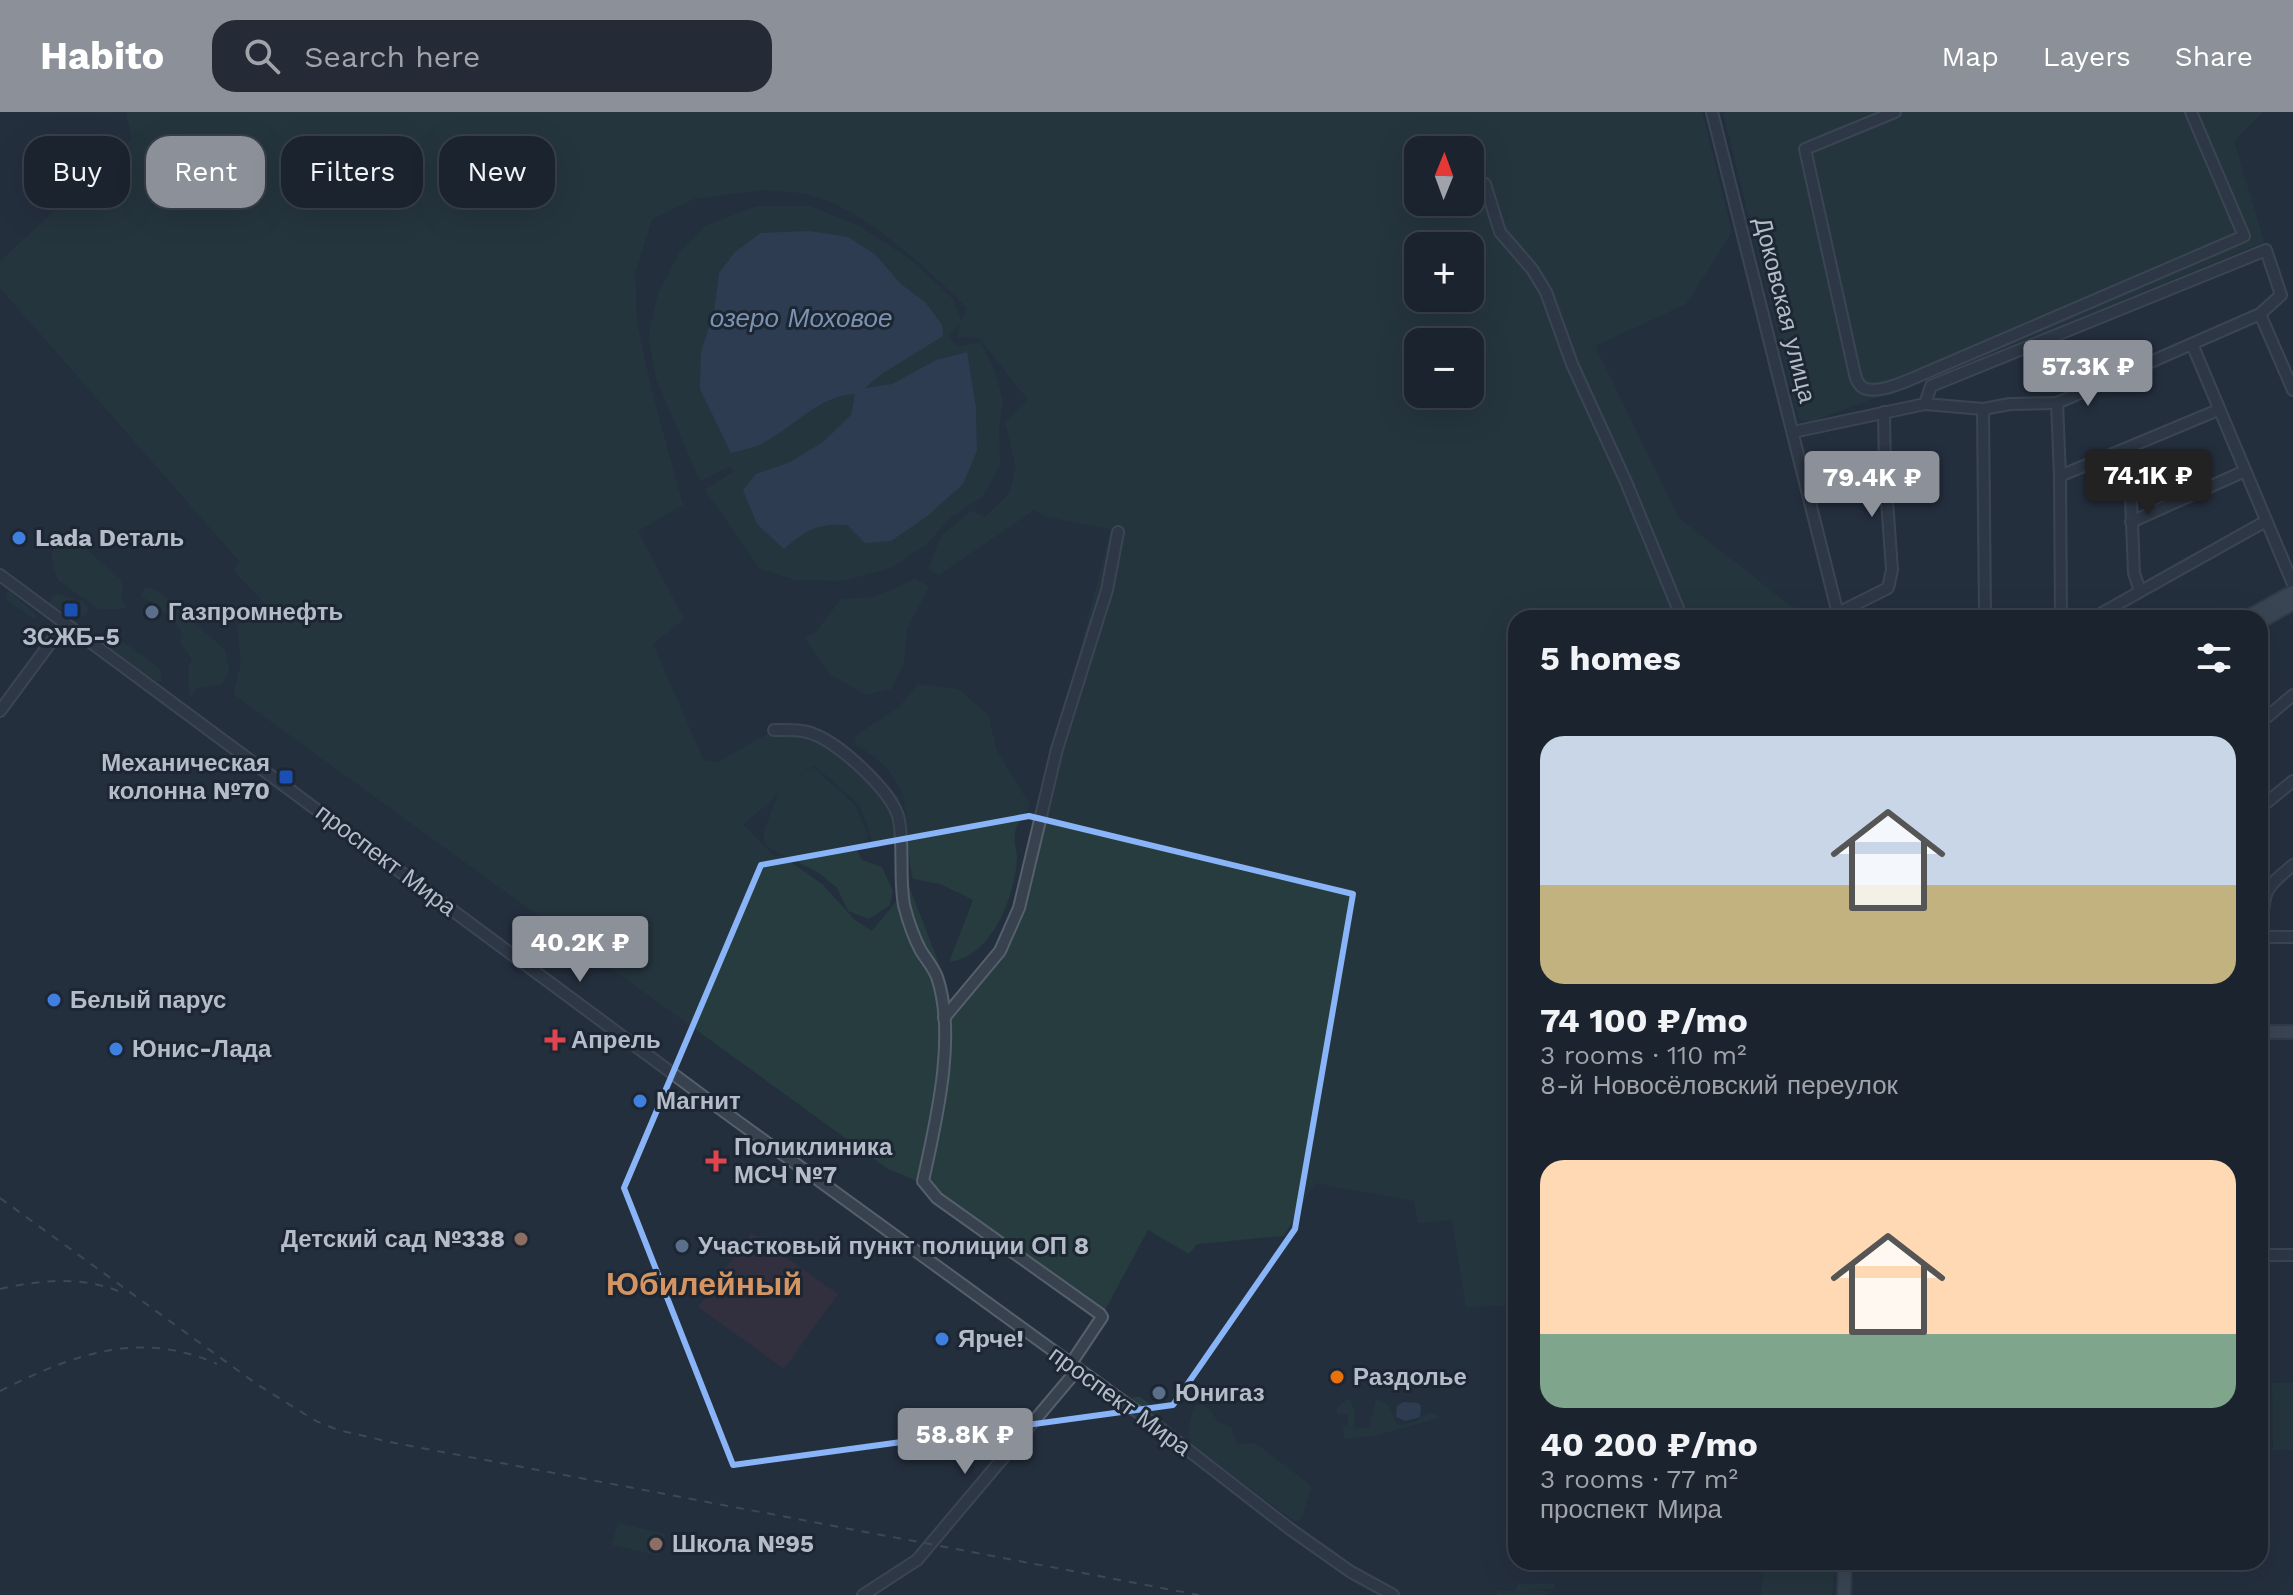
<!DOCTYPE html>
<meta charset="utf-8">
<style>
body{margin:0;font-family:"Work Sans",sans-serif;background:#242b36;color:#f1f3f6;height:100vh;display:flex;flex-direction:column;font-size:30px;white-space:nowrap}
*{box-sizing:border-box;margin:0}
p{font-size:26px;color:#a0a4aa}
.icon{flex:none;width:44px;height:44px;fill:none;stroke:currentColor;stroke-width:2;stroke-linecap:round;stroke-linejoin:round}
.map{position:relative;flex:1;overflow:hidden}
.side{position:absolute;left:1508px;top:498px;width:760px;height:960px;display:flex;flex-direction:column;background:#1b232e;border-radius:24px;box-shadow:0 8px 32px #0002,0 0 0 2px #39404a}
.side>*{flex:none}
.banner{position:absolute;left:24px;top:24px;width:760px;height:72px;display:flex;gap:16px}
.needle{width:52px;rotate:1deg}
.fabs{position:absolute;left:1404px;top:24px;display:grid;gap:16px}
.fabs a{display:grid;place-items:center;width:80px;height:80px;border-radius:16px;background:#1b232e;box-shadow:0 8px 32px #0002,0 0 0 2px #39404a;font-size:40px}
.price{position:absolute;translate:-50% -68px;padding:0 18px;border-radius:8px;background:#8c9099;color:#fff;font-size:26px;line-height:52px;filter:drop-shadow(0 2px 4px #0008)}
.price::after{content:'';position:absolute;left:50%;top:48px;width:24px;height:18px;margin-left:-12px;background:inherit;clip-path:polygon(0 0,100% 0,50% 100%)}
.price.selected{background:#222;color:#fff}
ul{padding:0;list-style:none}
li{display:grid;align-content:center;gap:16px;height:424px;padding:0 32px}
li span{display:grid;place-items:center;height:248px;border-radius:24px;color:#555}
li>.icon{margin-inline-start:auto}
span .icon{width:144px;height:144px;fill:#fffc;stroke-width:1}
li b{font-size:34px}
h2{display:flex;justify-content:space-between;align-items:center;height:96px;padding:0 32px;font-size:34px}
.chip{padding:0 28px;border-radius:24px;background:#1b232e;box-shadow:0 8px 32px #0002,0 0 0 2px #39404a;font-size:28px;line-height:72px}
.chip.selected{background:#8c9099;color:#fff}
header{display:flex;align-items:center;gap:48px;box-sizing:border-box;height:112px;padding:0 40px;background:#8c9099;color:#fff}
header strong{font-size:38px}
nav{display:flex;gap:44px;margin-inline-start:auto;font-size:28px}
.search{width:560px;height:72px;background:#242b36;display:flex;align-items:center;gap:20px;box-sizing:border-box;padding:0 28px;border-radius:24px;color:#a0a4aa;font-size:30px}
.map>svg:first-child{display:block}
.medical{fill:#32303f}
.green{fill:#263c3f;fill-rule:evenodd}
.water{fill:#394c67}
.lines{fill:none;stroke-linecap:round;stroke-linejoin:round}
.minor-casing{stroke:#565f6c;stroke-width:14}
.major-casing{stroke:#414a57;stroke-width:16}
.minor{stroke:#38414e;stroke-width:10}
.major{stroke:#56606e;stroke-width:12}
.rail{stroke:#5a6575;stroke-width:2;stroke-dasharray:8 8;stroke-linecap:butt}
.marked{fill:none;stroke:#8ab4f8;stroke-width:6;stroke-linejoin:round}
.shop-dot{fill:#3f7fe0;stroke:#1d2633;stroke-width:3}
.transit-dot{fill:#1a4fb4;stroke:#1d2633;stroke-width:3}
.service-dot{fill:#5c6f8a;stroke:#1d2633;stroke-width:3}
.health-dot{fill:#e0444e;stroke:#1d2633;stroke-width:3}
.education-dot{fill:#8d6e63;stroke:#1d2633;stroke-width:3}
.food-dot{fill:#e8710a;stroke:#1d2633;stroke-width:3}
.labels{text-anchor:middle;stroke-width:6;stroke-linejoin:round;paint-order:stroke}
.street-label{font-size:24px;fill:#b4bcc9;stroke:#1d2633}
.poi-label{font-size:24px;font-weight:bold;fill:#b4bcc9;stroke:#1d2633;text-anchor:start}
.water-label{font-size:26px;font-style:italic;fill:#7c92b1;stroke:#1d2633}
.district-label{font-size:32px;font-weight:bold;fill:#d59563;stroke:#1d2633}
</style>
<header>
<strong>Habito</strong>
<div class="search"><svg class="icon" aria-label="search" viewBox="0 0 24 24"><circle cx="10" cy="10" r="6"/><path d="M15 15l6 6"/></svg>Search here</div>
<nav><a>Map</a><a>Layers</a><a>Share</a></nav>
</header>
<div class="map">
<svg width="2293" height="1483" viewBox="0 0 2293 1483">
<rect width="100%" height="100%" fill="#242f3e"/>
<path class="medical" d="M751,1121L838,1182L784,1257L698,1195Z"/>
<g class="green">
<path d="M126,0H1702L1732,120L1686,192L1595,234L1679,406L1806,506H1516V1193L1466,1195L1452,1108L1418,1111L1414,1089L1315,1071L1284,1124L1197,1132L1189,1142L1148,1118L1104,1200L937,1077L888,1057L233,582L241,552L237,514L265,492L233,458L240,450L0,176V149L132,27ZM1418,38H1470V90H1418ZM761,78C779,80 800,79 817,85C867,100 930,159 967,196L961,209L953,187L910,147L859,114L810,94H757L705,114L679,141L658,182L650,216L649,231L656,266L700,369L730,354L734,359L705,378L760,457L796,468L843,469L891,456L927,432L950,406L983,384L1000,353L999,315L1003,288L994,258L980,230L957,235L948,224L960,212L957,225L979,226L1028,288L1005,310L1016,356L1009,382L985,405L971,399L941,424L928,457L939,463L1034,398L1047,405L1111,417L1017,784L995,835L947,891L938,849L909,774L872,819L855,808L822,772L782,744H774L743,712L769,691L779,679L763,722L766,734L819,761L837,776L848,799L869,807L890,793L893,779L882,755L862,748L857,739L868,724L855,693L813,655L780,676L814,653L860,693L873,731L904,725L899,685L873,658L787,611L718,650L704,649L653,532L684,507L638,419L683,393L652,280L637,211L635,162L652,107L694,87ZM1418,134H1470V186H1418ZM876,143L901,172L925,190L879,263L863,276L892,272L936,248L967,240L976,295L977,339L865,431L847,413L824,412L802,421L756,362L790,350L823,330L851,303L855,282C825,285 802,305 777,321L701,240L714,199L719,161ZM1418,230H1470V282H1418Z"/>
<path d="M1723,0H2263L2234,29L2264,130L1894,282L1872,287L1810,310L1799,307Z"/>
<path d="M60,426L76,428L120,467L123,477L121,485L125,495L122,497H99L59,469C51,454 48,439 60,426Z"/>
<path d="M915,467L929,475L907,516L904,551L891,577L866,583L830,562L805,526L815,521L841,487L875,485Z"/>
<path d="M144,476L153,477L163,483L225,538L229,558L222,572L197,576L192,584L189,583L188,555L192,547L179,529L183,524C181,512 153,489 141,485Z"/>
<path d="M10,480L34,501L36,505L34,507L7,488L6,481Z"/>
<path d="M58,482L83,490L88,495L87,502L81,504L67,496L61,498L49,494L52,484Z"/>
<path d="M105,523L115,524L160,557L162,569H155L105,532Z"/>
<path d="M918,572L958,577L988,603L997,639L1030,693C1025,701 1016,712 1015,721C1013,729 1017,738 1017,746C1015,785 992,845 949,850L973,788L940,772L913,767C900,706 922,671 856,633L855,624L899,595Z"/>
<path d="M2272,1271H2293V1338H2273Z"/>
<path d="M1133,1285H1140L1160,1300V1308L1132,1291Z"/>
<path d="M1346,1288H1350L1355,1299L1354,1317L1369,1315L1376,1288C1393,1289 1390,1304 1399,1314L1416,1309L1429,1301L1437,1303L1438,1306L1378,1323L1344,1327L1343,1315L1348,1312V1303L1337,1301V1296Z"/>
<path d="M1202,1293L1209,1297L1218,1310L1231,1315L1237,1332L1255,1331L1309,1372L1311,1377L1301,1408L1294,1409L1192,1333C1186,1320 1190,1307 1195,1294Z"/>
<path d="M618,1411L665,1422L660,1444L612,1433Z"/>
<path d="M1765,1450H1835L1832,1483H1761Z"/>
<path d="M1518,1472H1554V1477H1526L1554,1479L1544,1483H1497L1498,1479H1515Z"/>
</g>
<g class="water">
<path d="M809,119L848,125L876,143L901,172L925,190L942,213L943,224L880,263L865,276L892,272L936,248L967,240L976,295L977,339L963,372L926,405L891,429L865,431L847,413C817,411 806,418 784,437L757,412L743,378L756,362L790,350L823,330L851,303L855,282C818,284 793,316 761,332C753,336 741,338 731,341L700,277L701,240L714,199L719,161L735,140L761,121Z"/>
<path d="M1403,1290L1418,1291L1421,1294L1420,1305L1406,1309L1396,1305L1397,1294Z"/>
</g>
<g class="lines">
<g class="minor-casing">
<g id="minor">
<path d="M1712,0L1839,506"/>
<path d="M1895,0L1805,37L1854,258C1855,264 1857,271 1862,275C1877,285 1915,265 1930,259L2244,124L2191,0"/>
<path d="M1485,72L1500,120L1532,157L1546,180L1572,252L1626,370L1682,506"/>
<path d="M2260,202L2293,278"/>
<path d="M2192,232L2293,472"/>
<path d="M2057,291L2060,364L2061,506"/>
<path d="M1983,297L1985,506"/>
<path d="M1793,320L1925,292L1983,297L2010,292L2057,291L2260,202L2281,183L2266,138L1931,274L1925,292"/>
<path d="M2129,336L2134,461L2140,479"/>
<path d="M2060,364L2218,298"/>
<path d="M2131,410L2245,359"/>
<path d="M0,463L715,993L1161,1317L1290,1417L1351,1460L1393,1483"/>
<path d="M1838,501L1888,476L1892,458L1885,361L1884,300"/>
<path d="M2093,506L2266,409"/>
<path d="M0,599L65,511"/>
<path d="M2260,611L2293,583"/>
<path d="M774,618C788,618 803,617 816,623C842,634 894,681 899,708C904,736 899,765 904,793C908,809 913,824 921,839C926,847 933,855 937,865C957,924 936,1009 923,1069L937,1086L1100,1202L1102,1205L1070,1253"/>
<path d="M2260,696L2293,669"/>
<path d="M2260,825H2293"/>
<path d="M944,906L1000,839L1019,796L1057,637L1107,478L1118,420"/>
<path d="M2263,920C2263,889 2257,805 2267,780C2272,769 2284,761 2293,753"/>
<path d="M2260,1143H2293"/>
<path d="M863,1483L917,1448L1077,1258"/>
</g>
</g>
<g class="major-casing">
<g id="major">
<path d="M2246,506L2293,480"/>
<path d="M2260,510L2293,491"/>
<path d="M2260,920H2293"/>
<path d="M1844,1483L1845,1450"/>
</g>
</g>
<use href="#minor" class="minor"/>
<use href="#major" class="major"/>
<g class="rail">
<path d="M0,1086L258,1273L316,1309L338,1318L390,1330L1199,1483"/>
<path d="M0,1177C39,1168 81,1164 118,1179"/>
<path d="M0,1279C72,1243 139,1217 217,1252"/>
</g>
</g>
<path d="M0 0H2293V1483H0ZM1029,704L1353,782L1295,1117L1173,1293L733,1353L624,1076L761,753Z" fill="#242f3e" fill-opacity=".55" fill-rule="evenodd"/>
<path class="marked" d="M1029,704L1353,782L1295,1117L1173,1293L733,1353L624,1076L761,753Z"/>
<g class="shop-dot">
<circle cx="19" cy="426" r="8"/>
<circle cx="54" cy="888" r="8"/>
<circle cx="116" cy="937" r="8"/>
<circle cx="640" cy="989" r="8"/>
<circle cx="942" cy="1227" r="8"/>
</g>
<g class="transit-dot">
<rect x="63" y="490" width="16" height="16" rx="4"/>
<rect x="278" y="657" width="16" height="16" rx="4"/>
</g>
<g class="service-dot">
<circle cx="152" cy="500" r="8"/>
<circle cx="682" cy="1134" r="8"/>
<circle cx="1159" cy="1281" r="8"/>
</g>
<g class="health-dot">
<path d="M551 916h8v8h8v8h-8v8h-8v-8h-8v-8h8z"/>
<path d="M712 1037h8v8h8v8h-8v8h-8v-8h-8v-8h8z"/>
</g>
<g class="education-dot">
<circle cx="521" cy="1127" r="8"/>
<circle cx="656" cy="1432" r="8"/>
</g>
<circle class="food-dot" cx="1337" cy="1265" r="8"/>
<g class="labels">
<g class="street-label">
<text transform="translate(1785 198) rotate(76)" y="8">Доковская улица</text>
<text transform="translate(386 748) rotate(37)" y="8">проспект Мира</text>
<text transform="translate(1120 1289) rotate(36)" y="8">проспект Мира</text>
</g>
<g class="poi-label">
<text x="35" y="434">Lada Dеталь</text>
<text x="168" y="508">Газпромнефть</text>
<text x="71" y="533" text-anchor="middle">ЗСЖБ-5</text>
<text x="270" y="659" text-anchor="end">Механическая<tspan x="270" dy="28">колонна №70</tspan></text>
<text x="70" y="896">Белый парус</text>
<text x="571" y="936">Апрель</text>
<text x="132" y="945">Юнис-Лада</text>
<text x="656" y="997">Магнит</text>
<text x="734" y="1043">Поликлиника<tspan x="734" dy="28">МСЧ №7</tspan></text>
<text x="505" y="1135" text-anchor="end">Детский сад №338</text>
<text x="698" y="1142">Участковый пункт полиции ОП 8</text>
<text x="958" y="1235">Ярче!</text>
<text x="1353" y="1273">Раздолье</text>
<text x="1175" y="1289">Юнигаз</text>
<text x="672" y="1440">Школа №95</text>
</g>
<g class="water-label">
<text x="801" y="215">озеро Моховое</text>
</g>
<g class="district-label">
<text x="704" y="1183">Юбилейный</text>
</g>
</g>
</svg>
<div class="fabs">
<a><svg class="needle" viewBox="-14 -14 28 28"><path d="M0-13l5 13h-10z" fill="#e53935"/><path d="M0 13l5-13h-10z" fill="#a0a4aa"/></svg></a>
<a>+</a>
<a>−</a>
</div>
<b class="price" style="left:2088px;top:296px">57.3K ₽</b>
<b class="price selected" style="left:2148px;top:405px">74.1K ₽</b>
<b class="price" style="left:1872px;top:407px">79.4K ₽</b>
<b class="price" style="left:580px;top:872px">40.2K ₽</b>
<b class="price" style="left:965px;top:1364px">58.8K ₽</b>
<div class="banner">
<a class="chip">Buy</a>
<a class="chip selected">Rent</a>
<a class="chip">Filters</a>
<a class="chip">New</a>
</div>
<section class="side">
<h2>5 homes<svg class="icon" aria-label="filters" viewBox="0 0 24 24"><path d="M4 7h16M4 17h16"/><circle cx="9" cy="7" r="2"/><circle cx="15" cy="17" r="2"/></svg></h2>
<ul>
<li><span style="background:linear-gradient(#c9d6e8 60%,#c2b280 0)"><svg class="icon" aria-label="home" viewBox="0 0 24 24"><path d="M3 11l9-7 9 7M6 9v11h12V9"/></svg></span><div><b>74 100 ₽/mo</b><p>3 rooms · 110 m²</p><p>8-й Новосёловский переулок</p></div></li>
<li><span style="background:linear-gradient(#ffd9b3 70%,#7fa58c 0)"><svg class="icon" aria-label="home" viewBox="0 0 24 24"><path d="M3 11l9-7 9 7M6 9v11h12V9"/></svg></span><div><b>40 200 ₽/mo</b><p>3 rooms · 77 m²</p><p>проспект Мира</p></div></li>
</ul>
</section>
</div>
